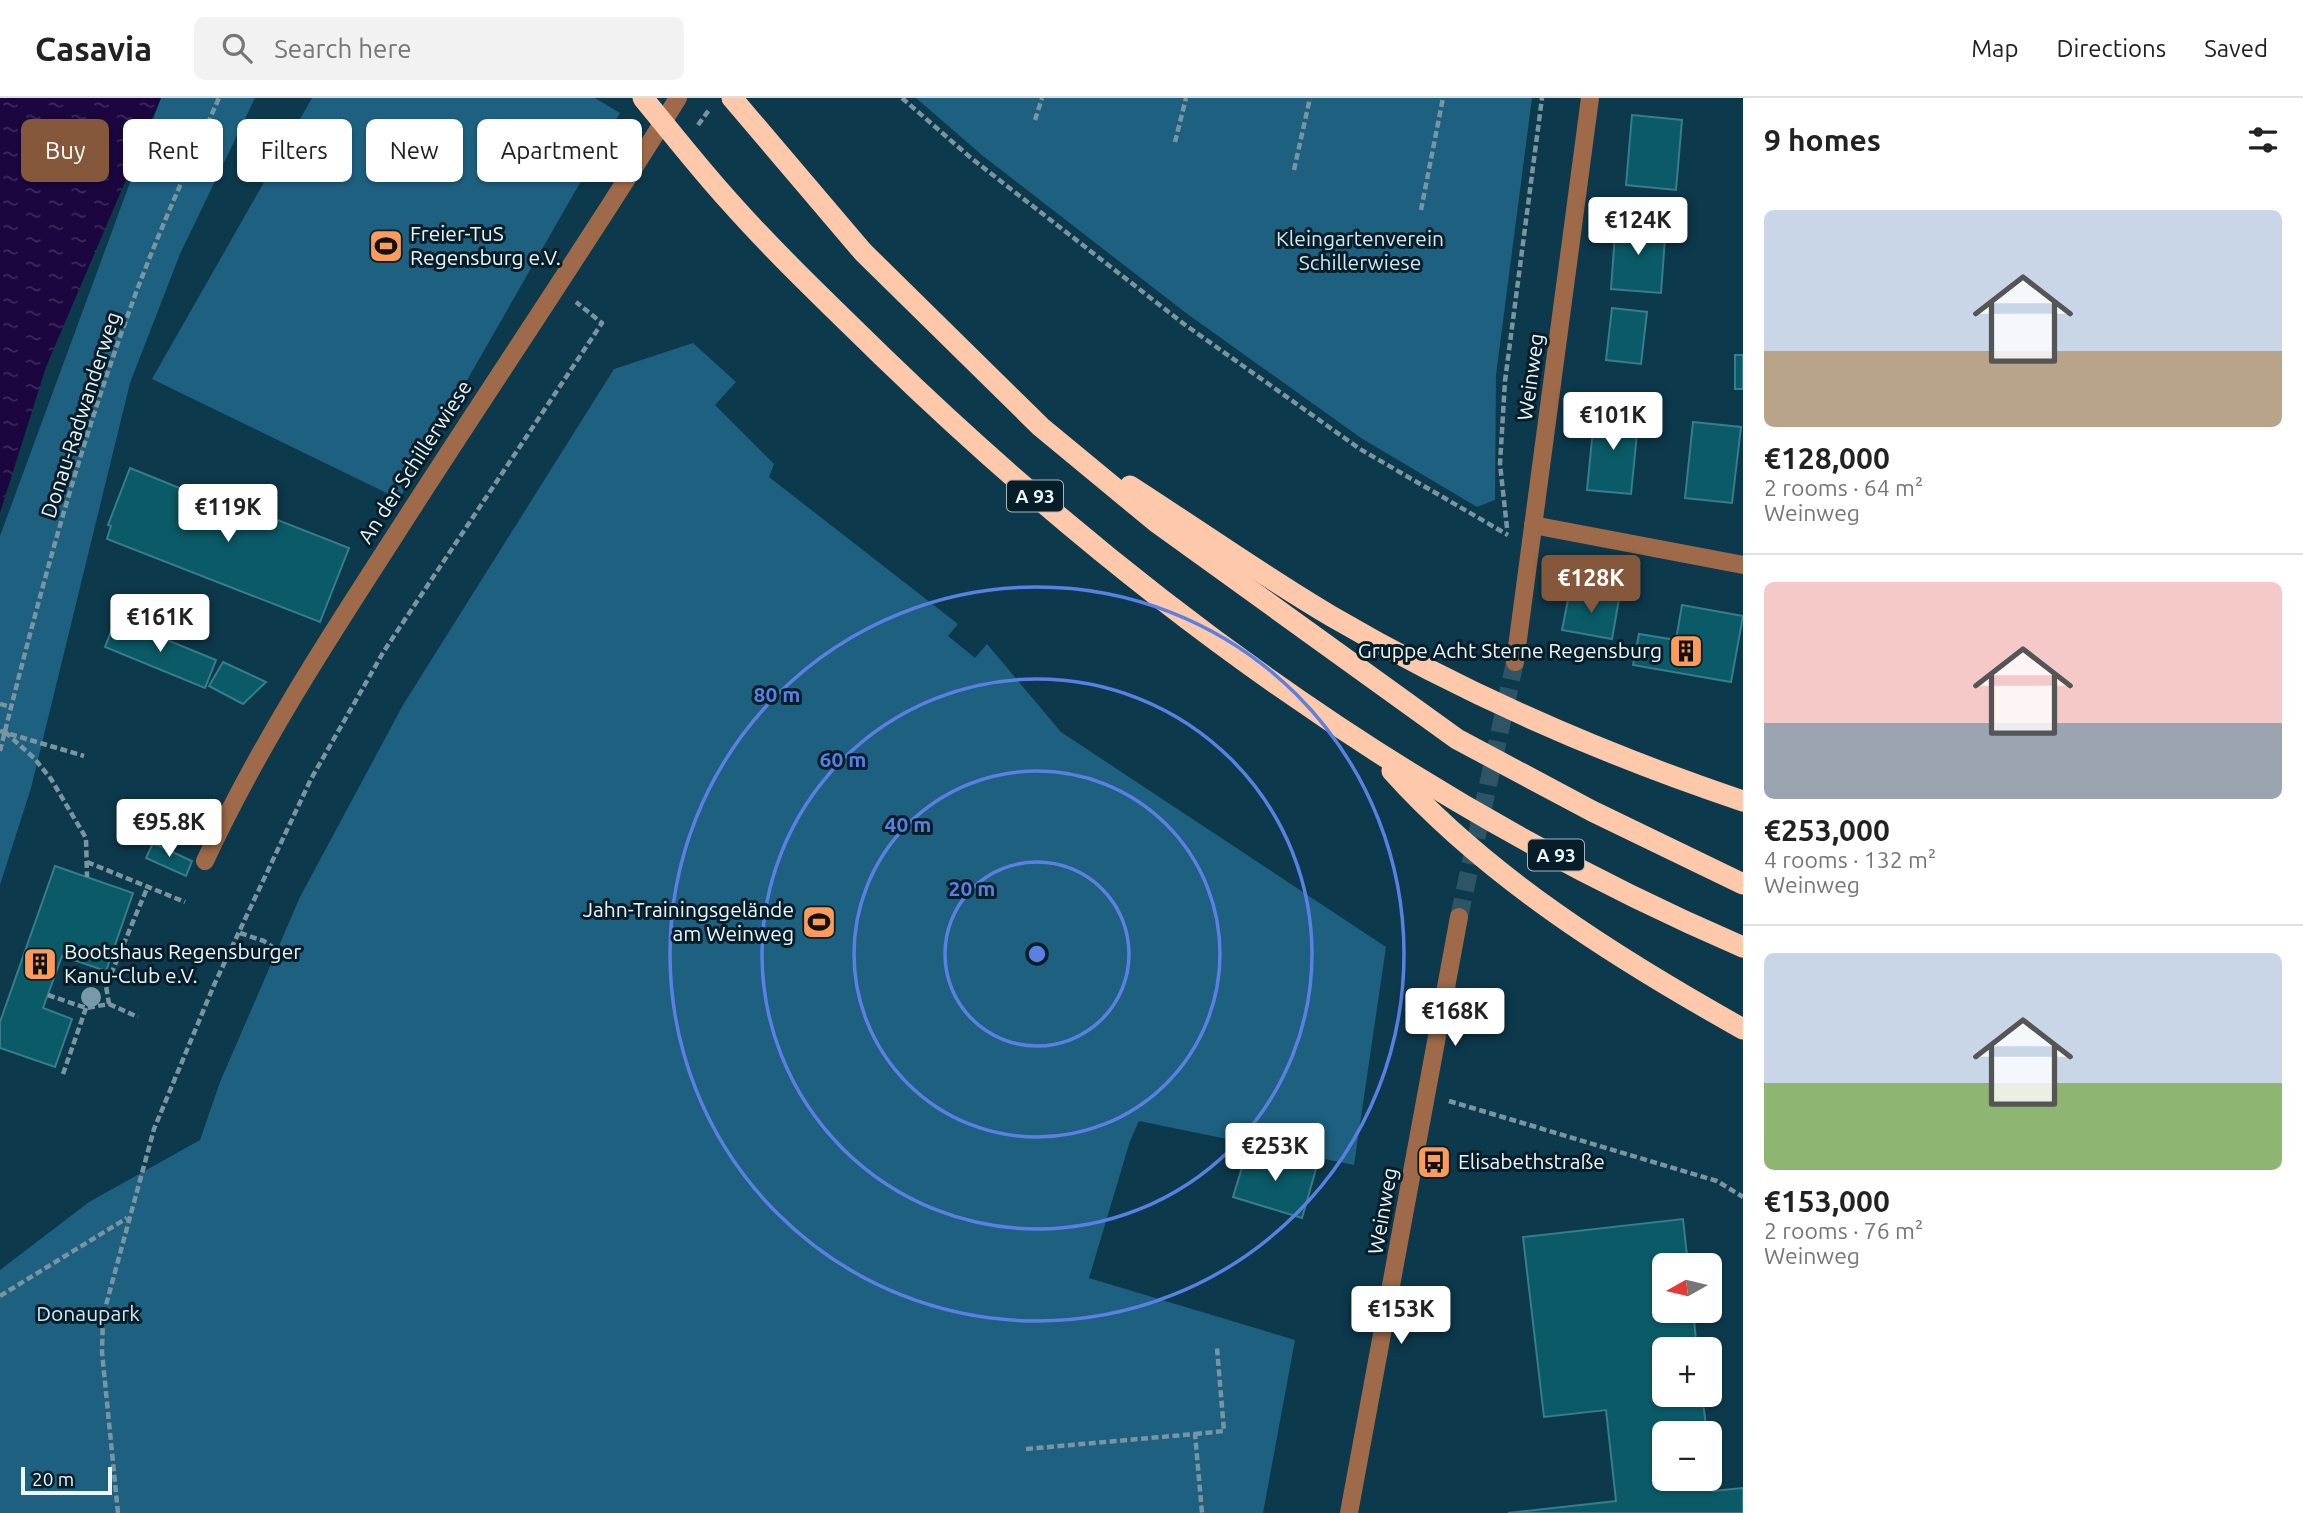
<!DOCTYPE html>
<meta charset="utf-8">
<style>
body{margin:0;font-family:Ubuntu,sans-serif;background:#f2f2f2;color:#222;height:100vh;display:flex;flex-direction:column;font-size:26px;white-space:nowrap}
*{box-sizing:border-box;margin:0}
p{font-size:23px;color:#767676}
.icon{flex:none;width:38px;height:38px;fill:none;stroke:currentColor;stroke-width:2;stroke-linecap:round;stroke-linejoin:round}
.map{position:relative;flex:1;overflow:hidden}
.details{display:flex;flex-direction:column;background:#fff;width:560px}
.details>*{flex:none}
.hud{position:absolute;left:21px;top:21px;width:665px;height:63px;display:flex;gap:14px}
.needle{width:46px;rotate:262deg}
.buttons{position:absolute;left:1652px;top:1155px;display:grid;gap:14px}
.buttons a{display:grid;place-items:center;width:70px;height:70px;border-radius:10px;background:#fff;box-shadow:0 2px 5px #0004;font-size:35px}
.scale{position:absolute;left:21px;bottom:18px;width:91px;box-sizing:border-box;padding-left:7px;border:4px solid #ebf6fc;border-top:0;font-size:19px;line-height:24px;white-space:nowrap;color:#ebf6fc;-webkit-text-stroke:5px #071e29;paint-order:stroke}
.price{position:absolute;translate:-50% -60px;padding:0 16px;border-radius:7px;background:#fff;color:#222;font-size:23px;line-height:46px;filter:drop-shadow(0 2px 4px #0008)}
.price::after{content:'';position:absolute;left:50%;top:42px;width:21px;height:16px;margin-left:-10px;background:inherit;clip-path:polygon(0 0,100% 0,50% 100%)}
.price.active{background:#85583b;color:#fff}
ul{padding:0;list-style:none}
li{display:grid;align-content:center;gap:14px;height:371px;padding:0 21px}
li+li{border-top:2px solid #e0e0e0}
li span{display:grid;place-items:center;height:217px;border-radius:10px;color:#555}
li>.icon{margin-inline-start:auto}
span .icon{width:126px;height:126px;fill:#fffc;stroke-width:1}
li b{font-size:30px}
h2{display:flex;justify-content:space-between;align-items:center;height:84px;padding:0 21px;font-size:30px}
.tag{padding:0 24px;border-radius:10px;background:#fff;box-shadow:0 2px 5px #0004;font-size:24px;line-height:63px}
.tag.active{background:#85583b;color:#fff}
header{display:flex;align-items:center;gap:42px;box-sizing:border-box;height:98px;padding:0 35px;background:#fff;border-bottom:2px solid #e0e0e0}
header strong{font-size:33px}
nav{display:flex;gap:38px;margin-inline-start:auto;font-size:24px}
.search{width:490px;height:63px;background:#f2f2f2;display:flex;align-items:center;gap:18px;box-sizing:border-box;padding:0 24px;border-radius:10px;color:#767676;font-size:26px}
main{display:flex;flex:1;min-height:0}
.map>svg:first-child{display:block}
.green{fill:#1d607f}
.water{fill:url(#water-ripples)}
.building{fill:#0a5a67;stroke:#387d8b;stroke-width:2}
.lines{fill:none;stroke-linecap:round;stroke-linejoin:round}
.street-tunnel{stroke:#2e5566;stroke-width:18;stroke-dasharray:18 9;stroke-linecap:butt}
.path{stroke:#7995a2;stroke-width:4.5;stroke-dasharray:7 3.5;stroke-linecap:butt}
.lane{stroke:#9f6a49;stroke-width:18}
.street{stroke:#9f6a49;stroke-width:18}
.highway{stroke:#fec9aa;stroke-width:21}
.tree{fill:#7899a9}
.ring{fill:none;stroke:#5b80e3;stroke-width:3.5}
.labels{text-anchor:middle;stroke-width:6;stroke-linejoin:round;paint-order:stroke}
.shield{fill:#071e29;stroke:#a7b5bd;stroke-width:2}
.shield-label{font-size:19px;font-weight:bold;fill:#ebf6fc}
.poi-label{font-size:21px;fill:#ebf6fc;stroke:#071e29;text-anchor:start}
.park-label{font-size:21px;fill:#d0e8f5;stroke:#071e29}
.street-label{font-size:21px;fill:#ebf6fc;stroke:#071e29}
.centre{fill:#5b80e3;stroke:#071e29;stroke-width:3.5}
.ring-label{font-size:21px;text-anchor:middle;font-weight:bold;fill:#5b80e3;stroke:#071e29;stroke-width:6;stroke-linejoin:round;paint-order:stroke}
</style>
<header>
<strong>Casavia</strong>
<div class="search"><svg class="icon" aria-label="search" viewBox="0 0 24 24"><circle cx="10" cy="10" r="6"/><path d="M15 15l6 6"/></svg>Search here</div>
<nav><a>Map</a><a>Directions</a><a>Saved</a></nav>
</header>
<main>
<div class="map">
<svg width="1743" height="1415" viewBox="0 0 1743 1415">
<defs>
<pattern id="water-ripples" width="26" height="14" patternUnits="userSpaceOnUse" patternTransform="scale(1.75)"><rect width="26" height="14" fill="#1b063f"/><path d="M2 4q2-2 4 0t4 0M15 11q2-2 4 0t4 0" fill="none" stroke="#3c2b5c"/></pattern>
</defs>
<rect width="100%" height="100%" fill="#0d394c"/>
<g class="green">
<path d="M161,0H255L180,156L130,285L31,690L0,787V438Z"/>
<path d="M312,0H595L620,15L399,401L152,281Z"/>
<path d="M916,0H1532L1496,277L1495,402L1477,409L1361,340L1186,215L983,58Z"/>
<path d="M693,245L736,284L715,307L774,366L769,379L958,526L948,538L975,560L987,546L1061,634L1386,849L1354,1067L1139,1023L1130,1043L1089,1180L1295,1242L1263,1415H0V1172L89,1104L200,1042L220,984L300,799L403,607L614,271Z"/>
</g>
<path class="water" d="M0,0H161L46,269L0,415Z"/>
<g class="building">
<path d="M1632,17L1682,22L1676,92L1626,87Z"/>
<path d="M1616,122L1666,126L1661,195L1611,191Z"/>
<path d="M1612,210L1647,214L1641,266L1606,262Z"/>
<rect x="1735" y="257" width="8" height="34"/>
<path d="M1595,311L1639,315L1631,396L1587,392Z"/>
<path d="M1693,324L1741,329L1732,405L1685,400Z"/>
<path d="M130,370L199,398L201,392L349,450L320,524L107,441L111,428L108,427Z"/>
<path d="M1570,492L1619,501L1612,541L1562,532Z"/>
<path d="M1682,507L1743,518L1731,584L1633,567L1639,536L1676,542Z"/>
<path d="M116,521L216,562L205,590L105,549Z"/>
<path d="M223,564L266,584L243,606L209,588Z"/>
<path d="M153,745L192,763L186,778L146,760Z"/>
<path d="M55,768L133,795L106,873L62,858L43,910L72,921L55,969L0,950V924Z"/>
<path d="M1248,1050L1316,1071L1302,1120L1233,1099Z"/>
<path d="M1683,1121L1688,1167H1664V1213H1693L1697,1251H1664V1297H1702L1707,1335H1664V1381H1710V1364L1713,1393L1743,1390V1415H1508L1616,1403L1606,1312L1544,1319L1523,1139Z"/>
</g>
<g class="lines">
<path class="street-tunnel" d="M1459,819L1515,564"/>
<g class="path">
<path d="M902,0L971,60L1184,226L1360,351L1508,437"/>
<path d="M1035,22L1042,0"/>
<path d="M698,27L709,12"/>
<path d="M1175,44L1186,0"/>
<path d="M1294,72L1310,0"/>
<path d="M1421,112L1443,0"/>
<path d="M1507,430L1500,366L1505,283L1542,0"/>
<path d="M0,606L11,609"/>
<path d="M0,633L84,658"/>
<path d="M5,634L34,660L51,681L86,740L87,779"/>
<path d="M0,653C36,509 75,364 125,225C152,148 186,74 219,0"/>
<path d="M87,764L185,804"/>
<path d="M240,835L264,843L278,853"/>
<path d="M48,897L86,910L109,906L106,888L148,788"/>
<path d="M109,906L138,919"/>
<path d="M63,976L86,910"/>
<path d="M1449,1003L1717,1083L1743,1099"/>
<path d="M0,1198L127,1120"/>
<path d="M1195,1336L1224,1333L1217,1250"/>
<path d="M1026,1351L1195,1336L1202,1415"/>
<path d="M118,1415L102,1254L103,1218L154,1031L214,887L311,681L384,553L602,225L576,204"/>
</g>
<path class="lane" d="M205,763C258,649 326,544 394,439C488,292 586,148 678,0"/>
<g class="street">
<path d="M1533,427L1743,467"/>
<path d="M1515,564L1590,0"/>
<path d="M1349,1415L1459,819"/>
</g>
<g class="highway">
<path d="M643,0C671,34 699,70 729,103C777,157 830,207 882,258C1134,502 1420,710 1743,849"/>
<path d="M732,0L863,154L1041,329L1156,424L1457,641L1592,713L1743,786"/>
<path d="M1130,388C1197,431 1263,478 1331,518C1461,594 1600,655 1743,703"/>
<path d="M1392,673C1488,780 1618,861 1743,931"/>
</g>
</g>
<circle class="tree" cx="91" cy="899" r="10"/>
<g class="ring">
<circle cx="1037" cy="856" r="92"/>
<circle cx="1037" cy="856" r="183"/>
<circle cx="1037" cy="856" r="275"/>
<circle cx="1037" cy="856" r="367"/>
</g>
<defs>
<g id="stadium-square" transform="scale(1.75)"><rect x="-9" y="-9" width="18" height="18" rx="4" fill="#ff9b5a" stroke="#071e29"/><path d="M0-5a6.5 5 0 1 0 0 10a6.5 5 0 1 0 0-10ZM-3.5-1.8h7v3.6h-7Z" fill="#111"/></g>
<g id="building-square" transform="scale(1.75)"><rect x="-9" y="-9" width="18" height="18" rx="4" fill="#ff9b5a" stroke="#071e29"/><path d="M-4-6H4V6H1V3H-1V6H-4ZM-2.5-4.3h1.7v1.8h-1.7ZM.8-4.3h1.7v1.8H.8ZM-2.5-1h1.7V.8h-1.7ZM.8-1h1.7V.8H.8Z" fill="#111"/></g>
<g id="bus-square" transform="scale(1.75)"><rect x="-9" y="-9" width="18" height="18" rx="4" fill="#ff9b5a" stroke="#071e29"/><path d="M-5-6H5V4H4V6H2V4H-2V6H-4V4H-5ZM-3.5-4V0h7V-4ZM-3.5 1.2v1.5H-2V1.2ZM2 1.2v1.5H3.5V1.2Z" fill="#111"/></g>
</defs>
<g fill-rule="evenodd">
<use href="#stadium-square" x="386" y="148"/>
<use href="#building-square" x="1686" y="553"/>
<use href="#stadium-square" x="819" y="824"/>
<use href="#building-square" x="40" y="866"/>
<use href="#bus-square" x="1434" y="1064"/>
</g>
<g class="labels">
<g class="shield">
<rect x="1007" y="382.5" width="56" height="31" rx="5"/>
<rect x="1528" y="741.5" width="56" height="31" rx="5"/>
</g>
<g class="shield-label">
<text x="1035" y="405">A 93</text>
<text x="1556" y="764">A 93</text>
</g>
<g class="poi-label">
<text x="410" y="143">Freier-TuS<tspan x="410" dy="24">Regensburg e.V.</tspan></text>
<text x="1662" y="560" text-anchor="end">Gruppe Acht Sterne Regensburg</text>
<text x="794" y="819" text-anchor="end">Jahn-Trainingsgelände<tspan x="794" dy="24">am Weinweg</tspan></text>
<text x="64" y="861">Bootshaus Regensburger<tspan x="64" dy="24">Kanu-Club e.V.</tspan></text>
<text x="1458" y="1071">Elisabethstraße</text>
</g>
<g class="park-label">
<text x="1360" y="148">Kleingartenverein<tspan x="1360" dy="24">Schillerwiese</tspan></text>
<text x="88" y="1223">Donaupark</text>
</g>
<g class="street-label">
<text transform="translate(1531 279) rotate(-82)" y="7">Weinweg</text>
<text transform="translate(81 317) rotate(-72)" y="7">Donau-Radwanderweg</text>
<text transform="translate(415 364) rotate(-57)" y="7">An der Schillerwiese</text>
<text transform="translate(1383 1113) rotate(-80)" y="7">Weinweg</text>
</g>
</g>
<circle cx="1037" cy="856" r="10" class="centre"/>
<g class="ring-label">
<text x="777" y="604">80 m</text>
<text x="843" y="669">60 m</text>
<text x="908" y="734">40 m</text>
<text x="972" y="798">20 m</text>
</g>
</svg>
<div class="buttons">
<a><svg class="needle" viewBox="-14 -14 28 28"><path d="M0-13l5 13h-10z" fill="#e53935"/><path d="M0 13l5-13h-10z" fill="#767676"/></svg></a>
<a>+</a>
<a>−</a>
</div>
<div class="scale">20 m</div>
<b class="price" style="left:1638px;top:159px">€124K</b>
<b class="price" style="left:1613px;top:354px">€101K</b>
<b class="price" style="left:228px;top:446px">€119K</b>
<b class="price active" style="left:1591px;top:517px">€128K</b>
<b class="price" style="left:160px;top:556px">€161K</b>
<b class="price" style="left:169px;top:761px">€95.8K</b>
<b class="price" style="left:1455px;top:950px">€168K</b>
<b class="price" style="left:1275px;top:1085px">€253K</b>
<b class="price" style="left:1401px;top:1248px">€153K</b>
<div class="hud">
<a class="tag active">Buy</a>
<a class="tag">Rent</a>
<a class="tag">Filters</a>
<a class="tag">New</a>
<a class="tag">Apartment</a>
</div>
</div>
<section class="details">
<h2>9 homes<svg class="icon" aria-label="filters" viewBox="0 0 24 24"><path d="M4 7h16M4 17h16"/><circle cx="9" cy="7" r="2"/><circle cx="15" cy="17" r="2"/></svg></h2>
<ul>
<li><span style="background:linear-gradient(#c9d6e8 65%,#b9a48a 0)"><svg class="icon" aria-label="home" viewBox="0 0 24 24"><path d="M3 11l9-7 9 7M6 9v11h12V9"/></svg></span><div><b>€128,000</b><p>2 rooms · 64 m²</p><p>Weinweg</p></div></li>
<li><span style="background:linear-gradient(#f6c9c9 65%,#9aa5b1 0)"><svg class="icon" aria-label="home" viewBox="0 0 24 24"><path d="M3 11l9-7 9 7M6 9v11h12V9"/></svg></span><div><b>€253,000</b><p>4 rooms · 132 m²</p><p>Weinweg</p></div></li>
<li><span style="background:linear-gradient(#c9d6e8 60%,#8fb573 0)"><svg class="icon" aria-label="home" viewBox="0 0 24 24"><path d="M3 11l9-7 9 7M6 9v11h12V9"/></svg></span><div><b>€153,000</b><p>2 rooms · 76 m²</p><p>Weinweg</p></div></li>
</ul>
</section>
</main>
